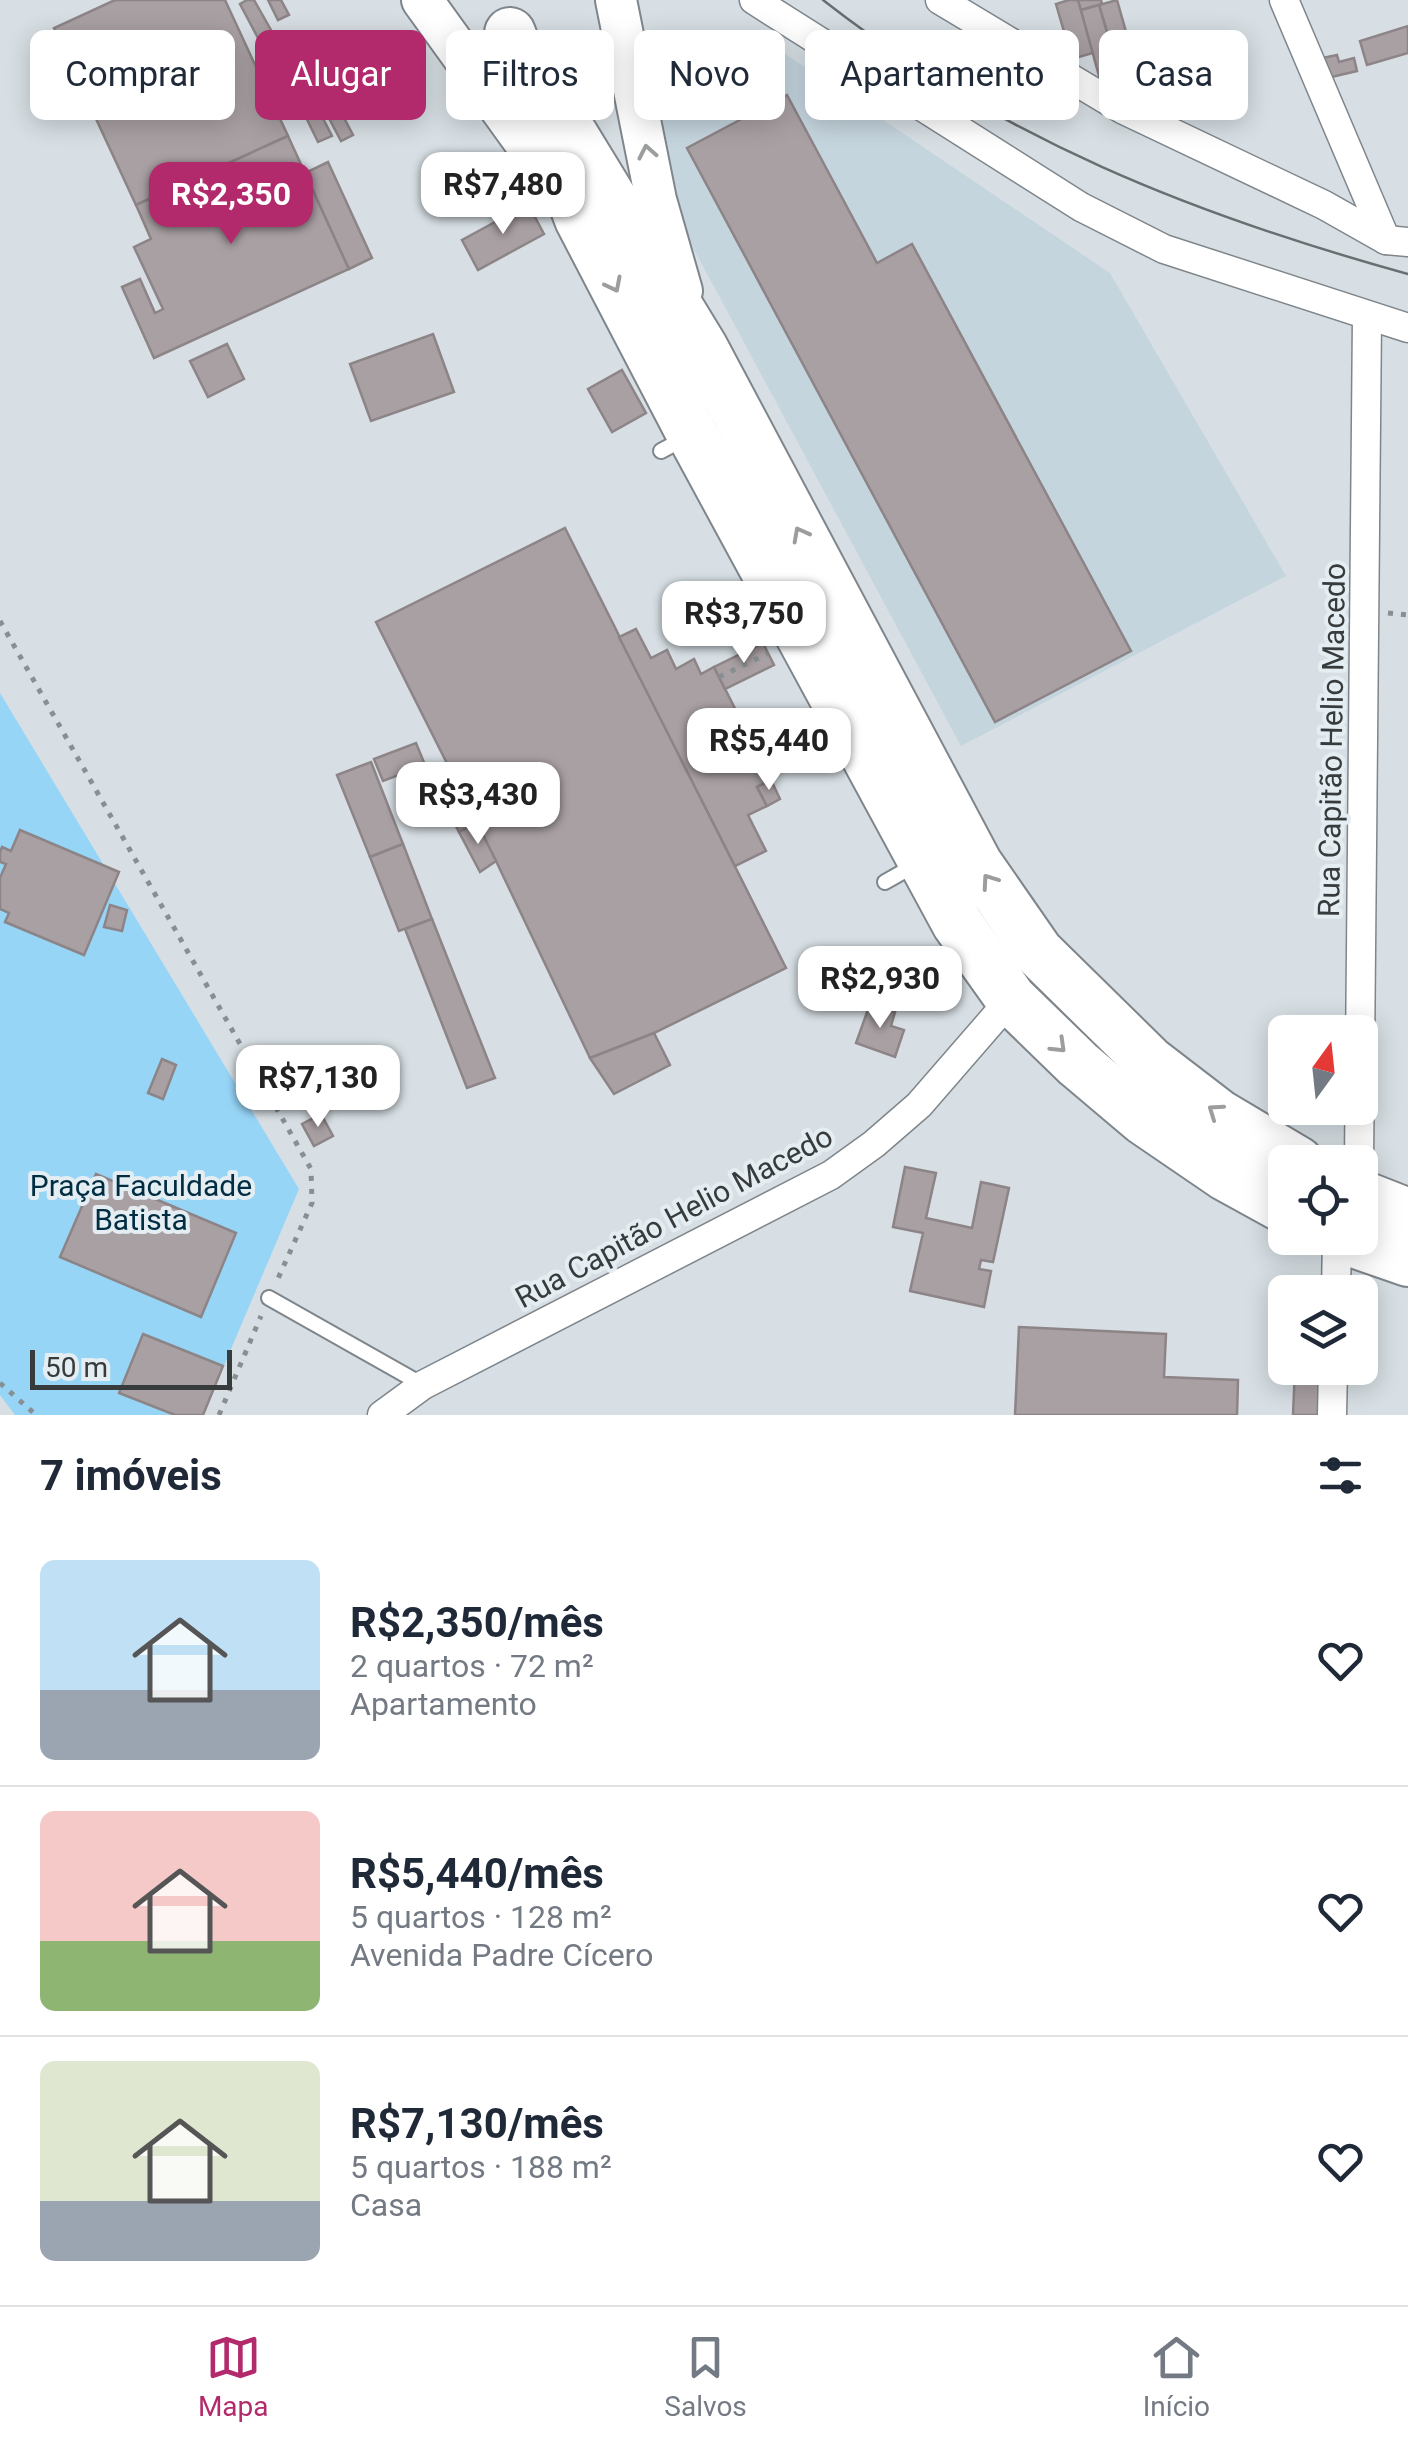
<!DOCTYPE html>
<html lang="pt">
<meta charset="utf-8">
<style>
body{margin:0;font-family:Roboto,sans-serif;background:#f2f2f3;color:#1f2937;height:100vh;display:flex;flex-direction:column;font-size:38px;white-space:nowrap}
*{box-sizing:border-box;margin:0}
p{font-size:32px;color:#747a83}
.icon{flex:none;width:55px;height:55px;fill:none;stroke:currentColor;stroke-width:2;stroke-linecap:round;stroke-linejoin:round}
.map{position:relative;height:1415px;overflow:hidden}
.panel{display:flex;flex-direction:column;background:#fff;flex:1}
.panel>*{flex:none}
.top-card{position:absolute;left:30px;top:30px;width:1350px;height:90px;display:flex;gap:20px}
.needle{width:65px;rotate:15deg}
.controls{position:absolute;left:1268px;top:1015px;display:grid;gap:20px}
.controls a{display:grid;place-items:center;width:110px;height:110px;border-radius:15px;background:#fff;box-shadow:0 5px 25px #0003;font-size:50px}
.scale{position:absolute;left:30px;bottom:25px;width:202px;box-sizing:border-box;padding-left:10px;border:5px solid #373b3c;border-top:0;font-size:28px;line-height:35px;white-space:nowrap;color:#373b3c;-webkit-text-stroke:8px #e4edf2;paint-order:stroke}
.price{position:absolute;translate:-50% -85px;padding:0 22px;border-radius:20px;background:#fff;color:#222;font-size:32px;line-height:65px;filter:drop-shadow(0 2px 5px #0008)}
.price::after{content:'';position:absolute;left:50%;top:60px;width:30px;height:22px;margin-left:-15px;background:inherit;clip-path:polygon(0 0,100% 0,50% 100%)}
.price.on{background:#b22a6c;color:#fff}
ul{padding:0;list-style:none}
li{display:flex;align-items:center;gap:30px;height:250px;padding:0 40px}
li+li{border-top:2px solid #e0e1e3}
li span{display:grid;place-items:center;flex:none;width:280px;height:200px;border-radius:15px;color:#555}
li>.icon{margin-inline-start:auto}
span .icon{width:120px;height:120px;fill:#fffc;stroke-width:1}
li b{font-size:42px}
h2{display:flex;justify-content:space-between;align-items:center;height:120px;padding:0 40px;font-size:42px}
.chip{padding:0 35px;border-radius:15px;background:#fff;box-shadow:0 5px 25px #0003;font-size:35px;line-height:90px}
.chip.on{background:#b22a6c;color:#fff}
.tabs{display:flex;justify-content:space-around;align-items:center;height:140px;border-top:2px solid #e0e1e3;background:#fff;font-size:28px;color:#747a83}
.tabs a{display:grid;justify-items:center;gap:5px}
.tabs .on{color:#b22a6c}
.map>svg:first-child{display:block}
.built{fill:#c5d5de}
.green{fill:#97d5f7}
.building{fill:#a9a0a3;stroke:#8c8486;stroke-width:2.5}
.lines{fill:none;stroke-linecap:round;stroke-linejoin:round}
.lane-casing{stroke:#7f868b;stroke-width:18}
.street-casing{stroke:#7f868b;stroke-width:31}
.secondary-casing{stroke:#7f868b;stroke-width:44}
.highway-casing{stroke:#7f868b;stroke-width:54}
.path{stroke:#888f92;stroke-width:5;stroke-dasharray:5 8;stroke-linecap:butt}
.lane{stroke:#fff;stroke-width:14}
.street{stroke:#fff;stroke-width:28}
.secondary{stroke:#fff;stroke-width:40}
.highway{stroke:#fff;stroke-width:50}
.tram{stroke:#696e71;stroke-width:2.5}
.oneway{stroke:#9b9d9e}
.labels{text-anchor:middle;stroke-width:8;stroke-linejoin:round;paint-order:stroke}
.street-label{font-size:30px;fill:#373b3c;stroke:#e4edf2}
.park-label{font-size:30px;fill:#002d42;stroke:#e4edf2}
</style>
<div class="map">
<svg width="1408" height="1415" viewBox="0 0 1408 1415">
<rect width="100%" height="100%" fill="#d7dfe4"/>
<path class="built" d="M784,53L1110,273L1286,576L961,746L677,218L659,121Z"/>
<path class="green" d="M0,693L299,1189L203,1415H15L0,1395Z"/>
<g class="building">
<path d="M115,0H225L288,136L136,205L54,28Z"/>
<path d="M247,0H254L271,30L258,38L240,4Z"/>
<path d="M268,0H281L289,15L278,20Z"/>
<path d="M1069,0H1078L1093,53L1072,59L1056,4Z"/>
<path d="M1078,0H1101L1102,4L1081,10Z"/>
<path d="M1117,0L1130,46L1113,51L1099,5Z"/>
<path d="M1099,5L1118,71L1099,76L1081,10Z"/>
<path d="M1408,26V53L1367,65L1360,41Z"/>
<path d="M1337,55L1339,62L1354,58L1357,71L1323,79L1318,59Z"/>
<path d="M332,95L353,135L341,141L320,101Z"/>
<path d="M787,95L877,263L912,244L1131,651L995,722L687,148Z"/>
<path d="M313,99L332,136L318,142L300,105Z"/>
<path d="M288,136L349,269L154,358L122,287L140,279L155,313L163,309L134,247L151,239L136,205Z"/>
<path d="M328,162L372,258L349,269L305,173Z"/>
<path d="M528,204L544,234L478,270L462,240Z"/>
<path d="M433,334L454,392L371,421L350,364Z"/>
<path d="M227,344L244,379L208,397L190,361Z"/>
<path d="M622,370L646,413L612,432L588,389Z"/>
<path d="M565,528L786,968L654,1033L590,1058L496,861L376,622Z"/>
<path d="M636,629L651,658L667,650L676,669L694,659L701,674L714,667L771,780L757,787L767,806L748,815L766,851L735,866L619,637Z"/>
<path d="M763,643L774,665L725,689L714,667Z"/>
<path d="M416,743L425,765L383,781L374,759Z"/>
<path d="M371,762L403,844L370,857L337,775Z"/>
<path d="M771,780L780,799L767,806L757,787Z"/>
<path d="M466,802L477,823L459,832L448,810Z"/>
<path d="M477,823L496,861L480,872L459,832Z"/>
<path d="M20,830L119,872L84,955L5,922L9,913L0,909V878L6,864L0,862V852L2,847L11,851Z"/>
<path d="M403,844L432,919L399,931L370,857Z"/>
<path d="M110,905L127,910L122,931L104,927Z"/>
<path d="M432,919L495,1078L467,1088L405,929Z"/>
<path d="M870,1004L895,1012L891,1026L904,1030L895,1057L856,1043Z"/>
<path d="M654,1033L670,1065L614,1094L590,1058Z"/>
<path d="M162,1059L176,1065L163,1099L148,1093Z"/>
<path d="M321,1114L333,1136L314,1146L302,1124Z"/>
<path d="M905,1167L936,1173L926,1218L972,1228L981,1182L1009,1188L993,1262L981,1260L979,1269L991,1271L984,1307L910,1291L923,1233L893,1227Z"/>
<path d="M96,1174L236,1233L201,1317L60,1257Z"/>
<path d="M1019,1327L1166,1334L1164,1377L1238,1380L1237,1415H1015Z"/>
<path d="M143,1334L223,1366L203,1415H175L119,1393Z"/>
<path d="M1295,1368H1327L1325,1415H1293Z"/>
</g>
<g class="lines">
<g class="lane-casing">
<g id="lane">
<path d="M661,451L687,437"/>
<path d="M885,882L915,865"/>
<path d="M269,1298L423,1385"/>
</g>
</g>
<g class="street-casing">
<g id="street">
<path d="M754,0L1081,207L1164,249L1408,328"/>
<path d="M940,0L1122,109L1324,205L1386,240L1408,242"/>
<path d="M1284,0L1386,240"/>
<path d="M1359,1162L1367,318"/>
<path d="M1336,1292L1337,1238"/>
<path d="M382,1415L423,1385L831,1175L874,1144L919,1105L1011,999"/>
<path d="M1332,1415L1333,1368"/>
</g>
</g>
<g class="secondary-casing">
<g id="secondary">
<path d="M422,0L554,183"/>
<path d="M616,0L656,200L682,291"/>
</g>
</g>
<g class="highway-casing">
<g id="highway">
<path d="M510,33L580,219L692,434L957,923L1011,999L1078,1064L1143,1119L1225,1175L1285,1208"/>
<path d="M572,134L702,347L977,864L1038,952L1150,1062L1219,1115L1298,1162"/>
<path d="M1360,1195L1408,1214"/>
<path d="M1342,1238L1408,1261"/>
</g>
</g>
<g class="path">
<path d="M1388,613L1408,615"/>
<path d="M0,621L311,1169L312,1203L276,1283"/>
<path d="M719,677L767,654"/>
<path d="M0,1383L36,1415"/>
<path d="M219,1415L261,1316"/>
</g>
<use href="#lane" class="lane"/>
<use href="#street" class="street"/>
<use href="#secondary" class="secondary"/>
<use href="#highway" class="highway"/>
<path class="tram" d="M823,0C999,138 1194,215 1408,274"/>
</g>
<defs><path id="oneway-chevron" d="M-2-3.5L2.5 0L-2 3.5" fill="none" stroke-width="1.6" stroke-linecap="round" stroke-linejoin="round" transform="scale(2.5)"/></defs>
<g class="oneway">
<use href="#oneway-chevron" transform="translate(647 152) rotate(-101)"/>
<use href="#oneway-chevron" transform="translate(614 285) rotate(63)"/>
<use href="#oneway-chevron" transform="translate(800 534) rotate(-118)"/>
<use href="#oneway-chevron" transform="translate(989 881) rotate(-125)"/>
<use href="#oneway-chevron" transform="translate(1059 1046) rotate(44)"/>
<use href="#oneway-chevron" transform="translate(1215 1111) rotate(-145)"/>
</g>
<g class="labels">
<g class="street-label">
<text transform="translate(1332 740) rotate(-89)" y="10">Rua Capitão Helio Macedo</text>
<text transform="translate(674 1217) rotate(-28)" y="10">Rua Capitão Helio Macedo</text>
</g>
<g class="park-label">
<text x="141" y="1196">Praça Faculdade<tspan x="141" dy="34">Batista</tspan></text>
</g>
</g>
</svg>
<div class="controls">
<a><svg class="needle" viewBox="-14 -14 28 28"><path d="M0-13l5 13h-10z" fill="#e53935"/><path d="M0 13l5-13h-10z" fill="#747a83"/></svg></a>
<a><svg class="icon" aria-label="locate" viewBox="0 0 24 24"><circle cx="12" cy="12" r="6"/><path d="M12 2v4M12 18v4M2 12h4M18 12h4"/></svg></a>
<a><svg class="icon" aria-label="layers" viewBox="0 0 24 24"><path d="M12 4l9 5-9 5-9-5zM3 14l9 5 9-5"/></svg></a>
</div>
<div class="scale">50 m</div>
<b class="price" style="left:503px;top:237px">R$7,480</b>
<b class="price on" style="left:231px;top:247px">R$2,350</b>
<b class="price" style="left:744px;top:666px">R$3,750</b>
<b class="price" style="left:769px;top:793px">R$5,440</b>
<b class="price" style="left:478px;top:847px">R$3,430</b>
<b class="price" style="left:880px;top:1031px">R$2,930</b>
<b class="price" style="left:318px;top:1130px">R$7,130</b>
<div class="top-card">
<a class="chip">Comprar</a>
<a class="chip on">Alugar</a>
<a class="chip">Filtros</a>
<a class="chip">Novo</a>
<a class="chip">Apartamento</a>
<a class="chip">Casa</a>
</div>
</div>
<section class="panel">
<h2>7 imóveis<svg class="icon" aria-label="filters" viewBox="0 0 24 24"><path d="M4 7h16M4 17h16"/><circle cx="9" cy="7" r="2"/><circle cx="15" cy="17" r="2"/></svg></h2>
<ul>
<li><span style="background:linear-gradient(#bfe0f5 65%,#9aa5b1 0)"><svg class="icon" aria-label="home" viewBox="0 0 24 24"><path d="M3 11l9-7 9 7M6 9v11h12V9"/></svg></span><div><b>R$2,350/mês</b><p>2 quartos · 72 m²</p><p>Apartamento</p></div><svg class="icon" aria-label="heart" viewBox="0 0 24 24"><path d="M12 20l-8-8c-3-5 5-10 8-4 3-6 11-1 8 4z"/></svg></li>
<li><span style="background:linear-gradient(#f6c9c9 65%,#8fb573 0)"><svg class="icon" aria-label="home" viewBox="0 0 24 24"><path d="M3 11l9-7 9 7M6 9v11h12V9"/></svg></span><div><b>R$5,440/mês</b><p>5 quartos · 128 m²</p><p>Avenida Padre Cícero</p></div><svg class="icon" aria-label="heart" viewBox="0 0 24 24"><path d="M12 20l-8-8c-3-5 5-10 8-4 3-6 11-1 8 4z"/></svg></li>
<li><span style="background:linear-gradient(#dfe7d0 70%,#9aa5b1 0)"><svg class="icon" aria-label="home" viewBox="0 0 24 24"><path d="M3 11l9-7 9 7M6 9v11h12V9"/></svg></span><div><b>R$7,130/mês</b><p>5 quartos · 188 m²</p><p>Casa</p></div><svg class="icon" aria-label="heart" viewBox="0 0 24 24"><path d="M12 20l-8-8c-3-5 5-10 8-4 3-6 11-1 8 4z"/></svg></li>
</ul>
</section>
<nav class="tabs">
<a class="on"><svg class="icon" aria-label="map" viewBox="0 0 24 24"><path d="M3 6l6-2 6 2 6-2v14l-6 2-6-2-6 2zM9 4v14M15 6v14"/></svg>Mapa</a>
<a><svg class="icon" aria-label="saved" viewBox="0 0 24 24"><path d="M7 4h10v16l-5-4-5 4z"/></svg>Salvos</a>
<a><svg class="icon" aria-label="home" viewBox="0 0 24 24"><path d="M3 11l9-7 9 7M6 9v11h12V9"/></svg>Início</a>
</nav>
